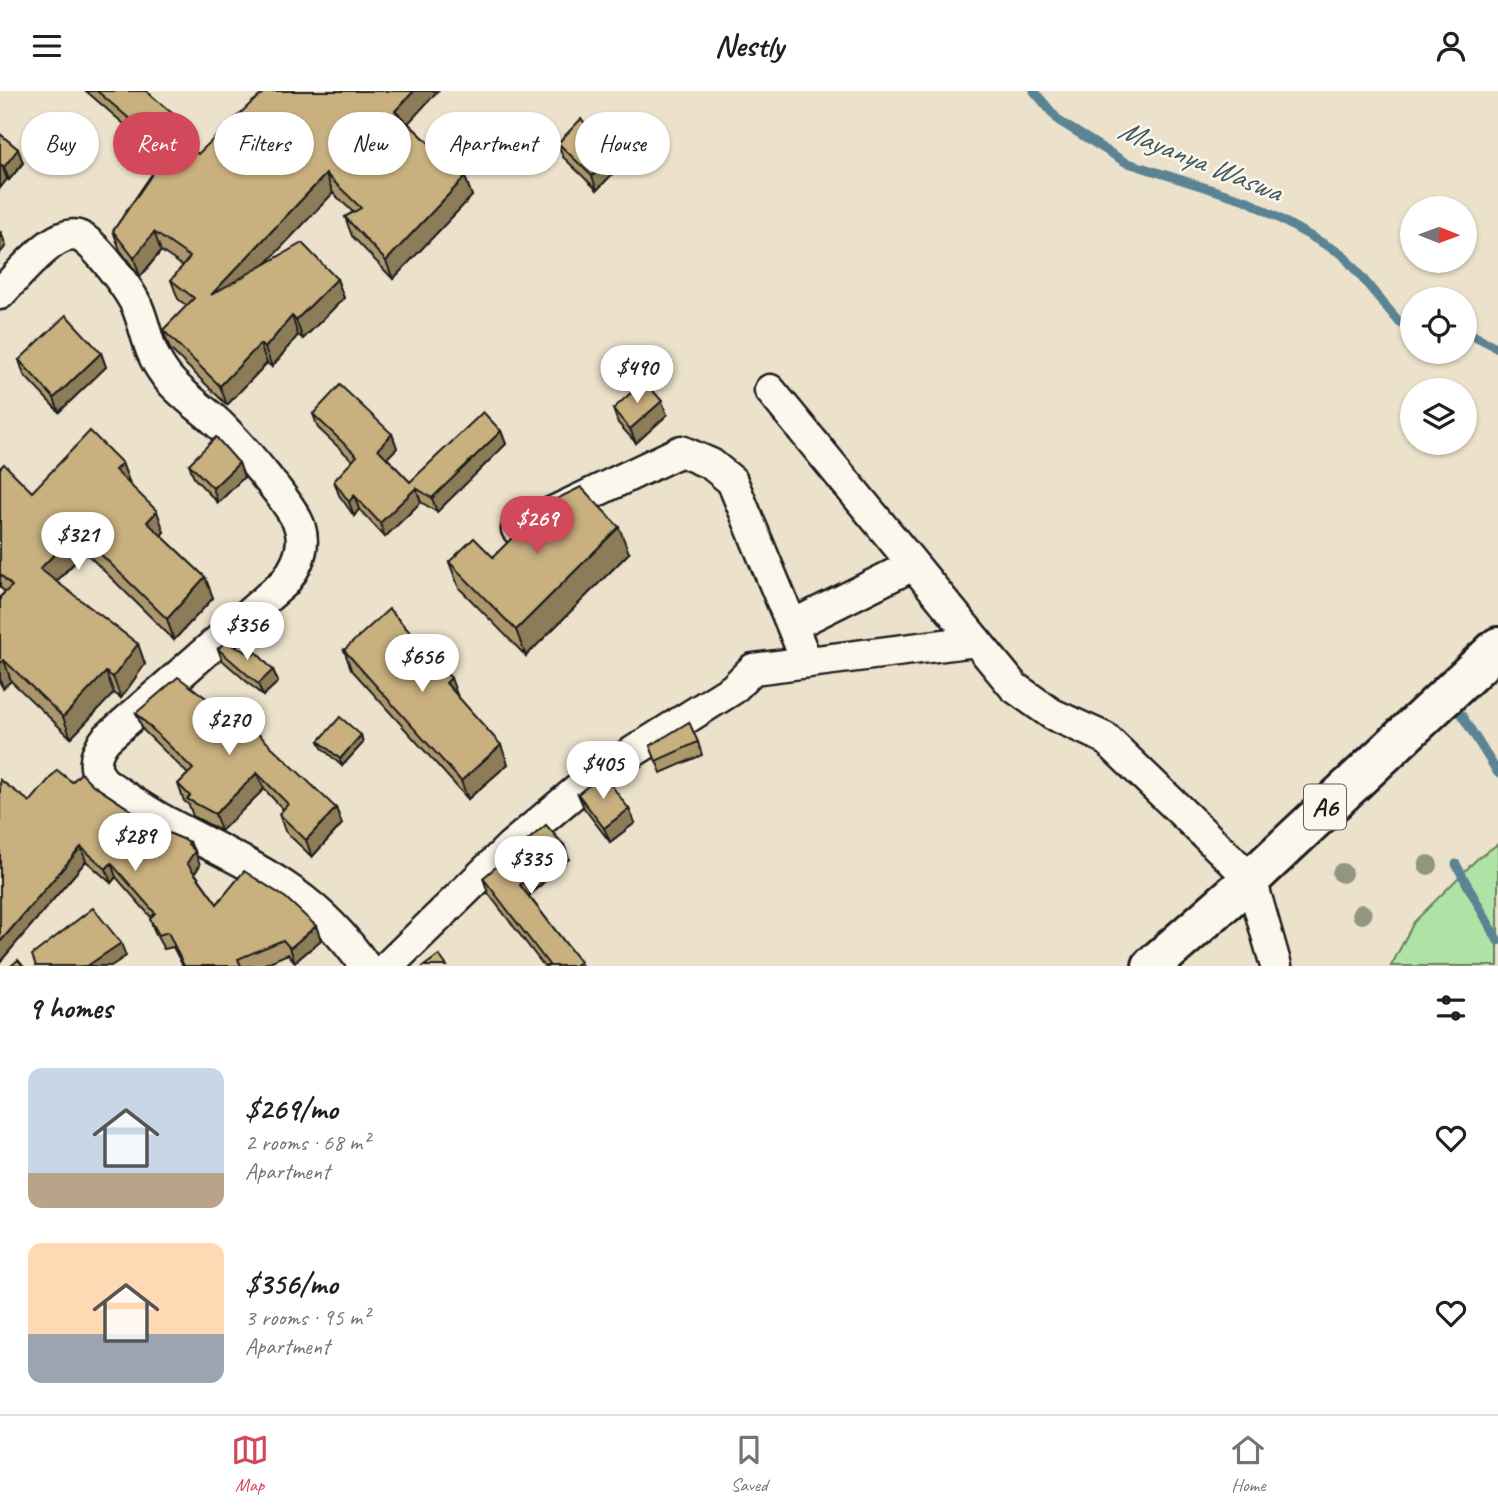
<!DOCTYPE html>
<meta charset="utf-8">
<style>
body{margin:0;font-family:Caveat,sans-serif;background:#f6f6f6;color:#202124;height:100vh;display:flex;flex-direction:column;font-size:26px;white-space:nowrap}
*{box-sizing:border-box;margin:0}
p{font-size:23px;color:#757577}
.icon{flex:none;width:38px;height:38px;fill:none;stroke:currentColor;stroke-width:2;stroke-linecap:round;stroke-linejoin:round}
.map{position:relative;height:875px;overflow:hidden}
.details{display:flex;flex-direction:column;background:#fff;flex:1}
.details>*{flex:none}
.guide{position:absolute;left:21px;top:21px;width:700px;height:63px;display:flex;gap:14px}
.needle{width:46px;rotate:91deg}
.buttons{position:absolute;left:1400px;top:105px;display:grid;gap:14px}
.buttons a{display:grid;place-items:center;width:77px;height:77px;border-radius:50%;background:#fff;box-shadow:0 2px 5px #0004;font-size:35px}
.price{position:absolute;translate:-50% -60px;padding:0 16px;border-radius:24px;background:#fff;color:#222;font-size:23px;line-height:46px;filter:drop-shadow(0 2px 4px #0008)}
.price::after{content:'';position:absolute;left:50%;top:42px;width:21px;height:16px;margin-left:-10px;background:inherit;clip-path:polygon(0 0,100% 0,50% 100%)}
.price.current{background:#d1495b;color:#fff}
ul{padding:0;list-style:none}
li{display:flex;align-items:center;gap:21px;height:175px;padding:0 28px}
li span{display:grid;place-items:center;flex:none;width:196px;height:140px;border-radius:14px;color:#555}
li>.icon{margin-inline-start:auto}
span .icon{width:84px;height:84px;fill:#fffc;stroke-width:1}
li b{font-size:30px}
h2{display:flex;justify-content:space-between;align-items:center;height:84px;padding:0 28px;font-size:30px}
.tag{padding:0 24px;border-radius:32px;background:#fff;box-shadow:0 2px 5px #0004;font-size:24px;line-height:63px}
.tag.current{background:#d1495b;color:#fff}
header{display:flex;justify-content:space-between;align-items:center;height:91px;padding:0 28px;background:#fff;font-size:32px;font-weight:600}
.tabs{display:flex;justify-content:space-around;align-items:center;height:98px;border-top:2px solid #e0e0e0;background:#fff;font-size:19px;color:#757577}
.tabs a{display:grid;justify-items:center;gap:4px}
.tabs .current{color:#d1495b}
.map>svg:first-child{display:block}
.green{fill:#afe3a5;stroke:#668060;stroke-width:2}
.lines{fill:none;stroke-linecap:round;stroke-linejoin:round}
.stream{stroke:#5a8494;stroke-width:9}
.street-casing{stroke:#1c1c1c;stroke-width:35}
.primary-casing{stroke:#1c1c1c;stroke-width:44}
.street{stroke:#fbf7ec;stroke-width:30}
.primary{stroke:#fbf7ec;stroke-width:38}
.tree{fill:#929681}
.wall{fill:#ac976d;stroke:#1c1c1c;stroke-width:2}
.shaded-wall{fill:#8c7b59;stroke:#1c1c1c;stroke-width:2}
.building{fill:#c8b07f;stroke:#1c1c1c;stroke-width:2}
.labels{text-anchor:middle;stroke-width:5;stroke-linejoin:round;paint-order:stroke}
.shield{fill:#fbf7ec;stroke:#5f5e5a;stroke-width:2}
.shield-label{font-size:26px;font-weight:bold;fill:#1c1c1c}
.water-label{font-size:30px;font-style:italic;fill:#405962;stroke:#fbf7ec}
</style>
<header><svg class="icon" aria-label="menu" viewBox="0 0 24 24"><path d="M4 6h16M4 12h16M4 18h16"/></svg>Nestly<svg class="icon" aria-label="person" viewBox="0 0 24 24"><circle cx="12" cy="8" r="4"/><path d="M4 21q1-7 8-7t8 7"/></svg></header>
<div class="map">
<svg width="1498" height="875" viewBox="0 0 1498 875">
<rect width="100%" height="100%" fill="#ece2cb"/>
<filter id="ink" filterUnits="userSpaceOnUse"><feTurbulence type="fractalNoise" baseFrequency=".0143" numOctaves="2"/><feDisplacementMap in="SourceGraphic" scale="14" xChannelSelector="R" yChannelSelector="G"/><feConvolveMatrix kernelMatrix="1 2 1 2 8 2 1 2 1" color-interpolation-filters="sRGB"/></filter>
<g filter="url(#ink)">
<path class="green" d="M1498,753V875H1391L1414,831L1477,768Z"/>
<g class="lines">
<g class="stream">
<path d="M1034,0L1059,30L1125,71L1248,110L1342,163L1400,232L1412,231"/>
<path d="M1465,240L1498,257"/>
<path d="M1461,623L1498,682"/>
<path d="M1456,773L1498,850"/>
</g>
<g class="street-casing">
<g id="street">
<path d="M0,203C16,187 54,138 78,145C94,149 132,202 138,218C149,246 147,260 167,286C182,305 205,319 222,336C240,354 295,416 300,437C306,457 296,477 284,492L106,648C93,664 91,681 108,694C129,708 150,723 172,734C251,776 312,798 365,875"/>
<path d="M770,299L1014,596L1052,623L1105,647L1251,788L1276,875"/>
<path d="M517,438L681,360L711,373L732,390L807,571"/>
<path d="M793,534L913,474"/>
<path d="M388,875L510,756L593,686L733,598L753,578L976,550"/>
</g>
</g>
<g class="primary-casing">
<path id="primary" d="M1152,875L1251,788L1498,556"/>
</g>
<use href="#street" class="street"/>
<use href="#primary" class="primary"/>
</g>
<g class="tree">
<circle cx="1428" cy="774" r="10"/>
<circle cx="1342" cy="782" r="10"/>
<circle cx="1362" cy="823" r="10"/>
</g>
<g class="wall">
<path d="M86,0H146L180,29L185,43L180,49L198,63L408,32L465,86L472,105L393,188L352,145L345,126L353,121L333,102L265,173L337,188L344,207L303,248L298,244L272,276L267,272L227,314L170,258L163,239L187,215L178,208L171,189L183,175L161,160L140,186L120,159L113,140L163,67Z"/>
<path d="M0,43L18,58L23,72L9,89L7,88L0,97Z"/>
<path d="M558,52L620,75L597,99L563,66Z"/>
<path d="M101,262L106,276L59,321L24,284L19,269Z"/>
<path d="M613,318L667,324L636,352L618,332Z"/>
<path d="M313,323L392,343L397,357L387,367L410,391L501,340L506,353L437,421L421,411L385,446L359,418L354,425L339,404L334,390L353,370L318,337Z"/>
<path d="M122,372L130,393L164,441L161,444L205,486L213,507L174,549L85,461L56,491L138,553L145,573L121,607L114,602L71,647L11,590L3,597L0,592V506L5,501L0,496V377L32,401Z"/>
<path d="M239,372L244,386L218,412L194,387L189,373Z"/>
<path d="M629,462L526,565L459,497L449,471L493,466Z"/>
<path d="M218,558L273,579L278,591L263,605L222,569Z"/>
<path d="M344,559L457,604L508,673L468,708L351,578Z"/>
<path d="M136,622L336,717L342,733L312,766L285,740L279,723L283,718L264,698L221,740L193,725L189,714L184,710L178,693L188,683L143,639Z"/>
<path d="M361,644L363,652L342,675L322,657L319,650Z"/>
<path d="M698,651L702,664L661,682L650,655Z"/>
<path d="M0,689L30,711L72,691L93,694L161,739L190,751L200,774L195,782L217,813L316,835L321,849L295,871L288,863L260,875H183L173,856L164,858L155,842L150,828L151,826L116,786L111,792L86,770L0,871Z"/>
<path d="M578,703L629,718L635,732L610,751L584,717Z"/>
<path d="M564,754L569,768L529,805L580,871L582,875H544L488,802L483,787Z"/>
</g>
<g class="shaded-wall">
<path d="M414,0H438L402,39L395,20Z"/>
<path d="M180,29L185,43L164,67L159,53Z"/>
<path d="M18,58L23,72L9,89L4,76Z"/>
<path d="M615,61L620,75L597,99L592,85Z"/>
<path d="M2,74L7,88L0,97V76Z"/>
<path d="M326,83L333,102L218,223L211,204Z"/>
<path d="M465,86L472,105L393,188L386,170Z"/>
<path d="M1,141L6,155L0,162V142Z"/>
<path d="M154,141L161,160L140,186L134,167Z"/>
<path d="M337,188L344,207L303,248L296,229Z"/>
<path d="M292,225L298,244L272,276L265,257Z"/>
<path d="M260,253L267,272L227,314L220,295Z"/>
<path d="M101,262L106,276L59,321L54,307Z"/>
<path d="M662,310L667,324L636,352L630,338Z"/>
<path d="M501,340L506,353L437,421L432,407Z"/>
<path d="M392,343L397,357L383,371L378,358Z"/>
<path d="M122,372L130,393L123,400L115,379Z"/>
<path d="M239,372L244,386L218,412L213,397Z"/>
<path d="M416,397L421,411L385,446L380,432Z"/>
<path d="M354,404L359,418L354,425L349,411Z"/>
<path d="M157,420L164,441L154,452L147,431Z"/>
<path d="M619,436L629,462L526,565L516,539Z"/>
<path d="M77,440L85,461L47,499L40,478Z"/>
<path d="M205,486L213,507L174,549L167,528Z"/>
<path d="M138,553L145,573L121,607L113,586Z"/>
<path d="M4,569L11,590L3,597L0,588V572Z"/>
<path d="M273,579L278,591L263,605L258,593Z"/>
<path d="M106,581L114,602L71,647L63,626Z"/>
<path d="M451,587L458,606L446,592Z"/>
<path d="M361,644L363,652L342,675L340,668Z"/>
<path d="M501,654L508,673L468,708L461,690Z"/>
<path d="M257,682L264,698L221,740L215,723Z"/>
<path d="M336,717L342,733L312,766L306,749Z"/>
<path d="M629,718L635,732L610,751L604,737Z"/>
<path d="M190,751L194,762L195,760L200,774L192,786L187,772L188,753Z"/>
<path d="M564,754L569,768L525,808L520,794Z"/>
<path d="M81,756L86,770L0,871V851Z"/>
<path d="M111,772L116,786L111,792L106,778Z"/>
<path d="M316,835L321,849L295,871L290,857Z"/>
<path d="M121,852L126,865L111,875H87Z"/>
</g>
<g class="building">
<path d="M97,0H146L180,29L159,53Z"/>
<path d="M266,0H414L395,20L465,86L386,170L345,126L361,117L326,83L211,204L302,152L337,188L296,229L292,225L265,257L260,253L220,295L163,239L194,207L171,189L190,166L154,141L134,167L113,140L177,47L198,63L251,12Z"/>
<path d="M581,28L615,61L592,85L558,52Z"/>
<path d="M0,43L18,58L4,76L2,74L0,76Z"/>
<path d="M66,224L101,262L54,307L19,269Z"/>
<path d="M644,290L662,310L630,338L613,318Z"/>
<path d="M340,294L392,343L378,358L410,391L483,321L501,340L432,407L416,397L380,432L354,404L349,411L334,390L357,365L313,323Z"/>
<path d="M90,340L122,372L115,379L157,420L147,431L205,486L167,528L77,440L40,478L138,553L113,586L106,581L63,626L4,569L0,572V506L12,495L0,483V377L4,373L32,401Z"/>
<path d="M216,346L239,372L213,397L189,373Z"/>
<path d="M581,396L619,436L516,539L449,471L474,447L493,466L546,413Z"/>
<path d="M389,518L451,587L446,592L501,654L461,690L344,559Z"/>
<path d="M225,551L253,564L256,561L273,579L258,593L218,558Z"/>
<path d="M178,586L229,624L233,619L336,717L306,749L279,723L288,713L257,682L215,723L187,708L190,705L178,693L193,678L136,622Z"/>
<path d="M340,626L361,644L340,668L319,650Z"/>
<path d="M689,631L698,651L656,670L650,655Z"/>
<path d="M57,679L72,691L81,682L93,694L161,739L190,751L188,753L195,760L187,772L217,813L244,780L286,807L316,835L290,857L283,849L238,868L241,875H184L168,841L159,844L150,828L155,822L111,772L106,778L81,756L0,851V689L30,711Z"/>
<path d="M603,683L629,718L604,737L578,703Z"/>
<path d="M546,734L564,754L520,794L580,871L574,875H550L483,787Z"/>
<path d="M93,817L121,852L87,875H36L32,864Z"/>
<path d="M439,864L447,875H424Z"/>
<path d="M18,869L23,875H11Z"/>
</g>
</g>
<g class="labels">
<rect class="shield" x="1304" y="693.5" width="42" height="45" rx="5"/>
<g class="shield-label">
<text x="1325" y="725">A6</text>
</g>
<g class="water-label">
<text transform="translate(1200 69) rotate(22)" y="10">Mayanya Waswa</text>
</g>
</g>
</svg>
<div class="buttons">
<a><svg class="needle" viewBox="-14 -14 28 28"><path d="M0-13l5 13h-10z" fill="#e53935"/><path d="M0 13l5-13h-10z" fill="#757577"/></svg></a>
<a><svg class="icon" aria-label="locate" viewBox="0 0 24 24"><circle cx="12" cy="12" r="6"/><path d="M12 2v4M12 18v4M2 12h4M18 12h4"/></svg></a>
<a><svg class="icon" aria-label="layers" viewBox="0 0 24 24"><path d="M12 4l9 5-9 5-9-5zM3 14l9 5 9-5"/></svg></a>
</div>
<b class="price" style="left:637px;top:314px">$490</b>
<b class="price current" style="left:537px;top:465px">$269</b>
<b class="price" style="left:78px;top:481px">$321</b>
<b class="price" style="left:247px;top:571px">$356</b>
<b class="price" style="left:422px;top:603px">$656</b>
<b class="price" style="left:229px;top:666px">$270</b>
<b class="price" style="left:603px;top:710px">$405</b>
<b class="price" style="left:135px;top:782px">$289</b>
<b class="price" style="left:531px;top:805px">$335</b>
<div class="guide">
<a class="tag">Buy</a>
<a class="tag current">Rent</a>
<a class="tag">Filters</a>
<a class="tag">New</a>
<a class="tag">Apartment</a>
<a class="tag">House</a>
</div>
</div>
<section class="details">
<h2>9 homes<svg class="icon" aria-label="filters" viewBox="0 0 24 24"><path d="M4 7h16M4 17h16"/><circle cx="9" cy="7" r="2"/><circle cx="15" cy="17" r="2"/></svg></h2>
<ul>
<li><span style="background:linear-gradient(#c9d6e8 75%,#b9a48a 0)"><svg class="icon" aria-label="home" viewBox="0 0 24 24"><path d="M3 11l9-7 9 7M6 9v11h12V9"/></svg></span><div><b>$269/mo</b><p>2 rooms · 68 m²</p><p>Apartment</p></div><svg class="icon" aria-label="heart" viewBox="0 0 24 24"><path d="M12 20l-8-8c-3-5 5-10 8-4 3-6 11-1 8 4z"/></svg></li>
<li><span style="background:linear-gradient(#ffd9b3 65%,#9aa5b1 0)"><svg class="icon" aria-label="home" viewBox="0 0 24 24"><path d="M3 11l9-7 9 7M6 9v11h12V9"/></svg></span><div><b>$356/mo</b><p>3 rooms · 95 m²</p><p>Apartment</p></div><svg class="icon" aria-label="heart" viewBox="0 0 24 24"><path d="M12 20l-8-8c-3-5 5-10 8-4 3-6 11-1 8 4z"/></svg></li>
</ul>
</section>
<nav class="tabs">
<a class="current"><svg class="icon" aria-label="map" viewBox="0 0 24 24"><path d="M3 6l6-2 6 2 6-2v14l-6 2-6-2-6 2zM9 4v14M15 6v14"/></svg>Map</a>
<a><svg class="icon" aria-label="saved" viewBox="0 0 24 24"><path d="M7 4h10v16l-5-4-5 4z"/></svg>Saved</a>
<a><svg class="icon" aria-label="home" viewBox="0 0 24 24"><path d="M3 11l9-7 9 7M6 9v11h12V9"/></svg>Home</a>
</nav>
